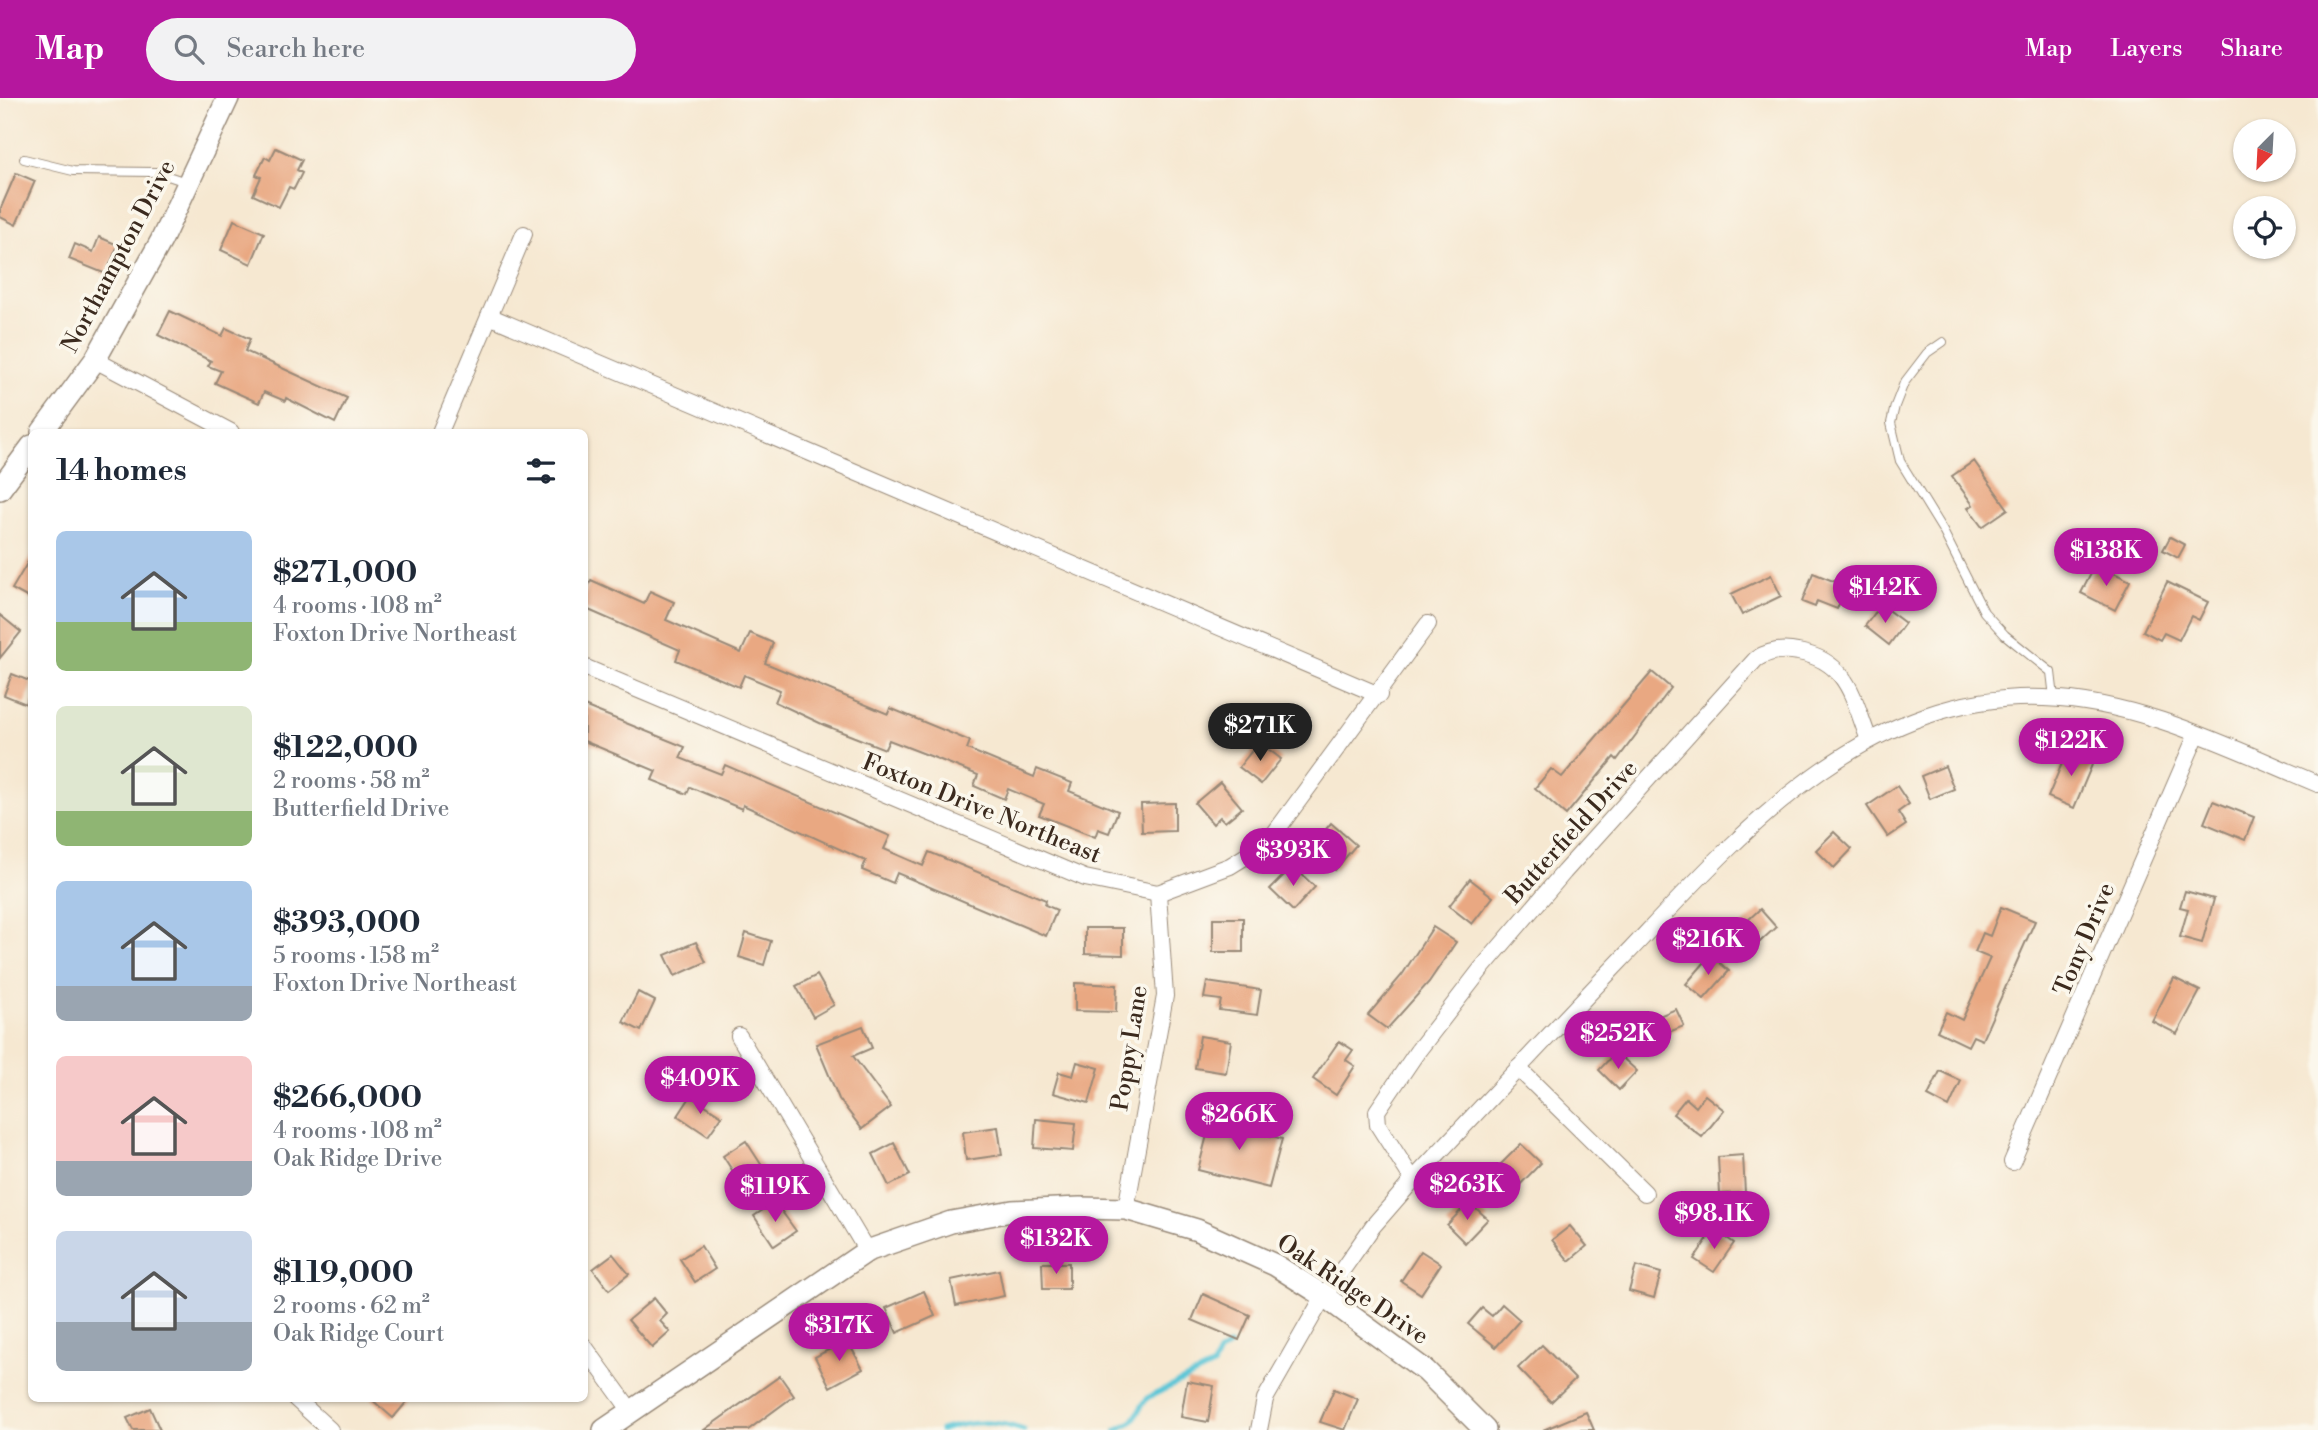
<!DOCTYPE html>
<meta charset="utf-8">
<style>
body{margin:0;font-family:"Libre Bodoni",serif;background:#f2f2f3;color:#1f2937;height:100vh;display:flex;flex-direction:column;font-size:26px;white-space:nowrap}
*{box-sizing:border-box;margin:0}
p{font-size:23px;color:#747a83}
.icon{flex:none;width:38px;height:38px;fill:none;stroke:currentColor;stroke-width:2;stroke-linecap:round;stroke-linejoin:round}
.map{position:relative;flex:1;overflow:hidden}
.sheet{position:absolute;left:28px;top:331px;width:560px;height:973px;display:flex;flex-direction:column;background:#fff;border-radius:10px;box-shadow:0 2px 5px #0004}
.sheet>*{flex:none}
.needle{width:46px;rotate:204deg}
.tools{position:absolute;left:2233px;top:21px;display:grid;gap:14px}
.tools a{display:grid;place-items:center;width:63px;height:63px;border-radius:50%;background:#fff;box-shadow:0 2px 5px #0004;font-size:35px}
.price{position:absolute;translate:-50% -60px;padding:0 16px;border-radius:24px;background:#b5179e;color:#fff;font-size:23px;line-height:46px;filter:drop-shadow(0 2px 4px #0008)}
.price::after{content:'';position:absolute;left:50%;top:42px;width:21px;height:16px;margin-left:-10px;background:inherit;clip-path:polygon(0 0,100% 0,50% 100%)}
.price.selected{background:#222;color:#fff}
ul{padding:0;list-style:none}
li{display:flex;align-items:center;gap:21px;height:175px;padding:0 28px}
li span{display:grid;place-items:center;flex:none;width:196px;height:140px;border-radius:10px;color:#555}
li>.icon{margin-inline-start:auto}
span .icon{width:84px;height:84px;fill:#fffc;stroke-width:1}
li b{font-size:30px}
h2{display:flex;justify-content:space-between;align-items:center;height:84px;padding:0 28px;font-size:30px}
header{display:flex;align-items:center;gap:42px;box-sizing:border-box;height:98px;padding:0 35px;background:#b5179e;color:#fff}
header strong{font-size:33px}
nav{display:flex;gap:38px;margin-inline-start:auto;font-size:24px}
.search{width:490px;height:63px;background:#f2f2f3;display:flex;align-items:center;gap:18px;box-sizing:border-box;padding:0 24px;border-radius:38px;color:#747a83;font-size:26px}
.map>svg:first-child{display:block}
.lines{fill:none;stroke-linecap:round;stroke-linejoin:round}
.stream{stroke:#5cc6d7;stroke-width:5}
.building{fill:#e9a882}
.service-casing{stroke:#988978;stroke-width:10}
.minor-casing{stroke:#988978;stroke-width:18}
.tertiary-casing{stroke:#988978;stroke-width:24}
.service{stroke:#fff;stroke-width:8}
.minor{stroke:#fff;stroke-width:16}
.tertiary{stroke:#fff;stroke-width:21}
.labels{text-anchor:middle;stroke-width:7;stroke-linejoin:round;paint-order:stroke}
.street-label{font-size:24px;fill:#3b2a1e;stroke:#fbf7ec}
</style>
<header>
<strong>Map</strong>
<div class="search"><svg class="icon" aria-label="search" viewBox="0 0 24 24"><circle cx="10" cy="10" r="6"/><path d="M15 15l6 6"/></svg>Search here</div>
<nav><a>Map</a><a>Layers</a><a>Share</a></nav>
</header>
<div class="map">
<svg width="2318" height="1332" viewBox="0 0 2318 1332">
<rect width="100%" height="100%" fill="#fbf7ec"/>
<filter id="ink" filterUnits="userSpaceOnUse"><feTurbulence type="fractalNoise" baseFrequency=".0143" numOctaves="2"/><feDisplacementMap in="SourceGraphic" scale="14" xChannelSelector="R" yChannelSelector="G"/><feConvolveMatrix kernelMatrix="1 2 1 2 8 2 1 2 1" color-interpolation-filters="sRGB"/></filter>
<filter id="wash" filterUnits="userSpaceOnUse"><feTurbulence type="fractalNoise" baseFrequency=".00686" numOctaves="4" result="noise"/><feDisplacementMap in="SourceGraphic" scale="28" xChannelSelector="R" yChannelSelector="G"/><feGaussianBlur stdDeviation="1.57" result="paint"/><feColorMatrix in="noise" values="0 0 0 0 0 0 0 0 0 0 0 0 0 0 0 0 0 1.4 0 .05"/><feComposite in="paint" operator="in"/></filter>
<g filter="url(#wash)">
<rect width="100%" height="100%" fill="#f6e8d1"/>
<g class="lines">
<g class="stream">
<path d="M941,1332C971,1323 994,1322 1024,1332"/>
<path d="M1116,1332L1132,1324L1147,1300L1213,1268L1219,1255L1229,1248"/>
</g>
</g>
<g id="blocks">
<g class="building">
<path d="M276,50L302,62L297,72L302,75L294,91L289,89L279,109L253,97L261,79L256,77L265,59L270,62Z"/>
<path d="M16,75L35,83L16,127L0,119V112Z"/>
<path d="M234,122L264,135L251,166L221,152Z"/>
<path d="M99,139L118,147L106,176L69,161L75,146L93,154Z"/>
<path d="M170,213L222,238L226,230L250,241L245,253L347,300L335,325L286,300L285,303L264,294L259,305L215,285L221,273L208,268L211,263L158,237Z"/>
<path d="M1974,363L2008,411L1982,429L1968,410L1973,407L1952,378Z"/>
<path d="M2170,439L2185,447L2178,460L2163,452Z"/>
<path d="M32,457V502L12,491Z"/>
<path d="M2094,470L2104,475L2106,471L2130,483L2115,512L2081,495Z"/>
<path d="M1813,475L1846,488L1837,511L1817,503L1815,509L1802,504Z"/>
<path d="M1771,477L1781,498L1742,517L1731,496Z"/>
<path d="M591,482L644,506L650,493L674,504L666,522L741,555L750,535L773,545L765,565L888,616L890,610L970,643L967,651L1034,679L1037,671L1072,685L1069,693L1118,713L1109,735L1098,731L1095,739L1039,717L1044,706L1008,691L1004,701L974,688L978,677L938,661L889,642L885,651L824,627L775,604L780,592L744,577L739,589L676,562L680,552L584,510V498Z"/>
<path d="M2167,484L2208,504L2199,522L2191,518L2179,542L2164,535L2160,542L2143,533Z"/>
<path d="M1881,507L1905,525L1889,547L1865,528Z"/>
<path d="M0,517L21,534L0,560Z"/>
<path d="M1652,574L1671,590L1617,662L1614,659L1566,717L1535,690L1551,671L1562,679Z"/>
<path d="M12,576L32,584L26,606L4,597Z"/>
<path d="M584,608L685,649L680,660L721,676L725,667L890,738L884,751L923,768L929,754L1046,802L1045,807L1057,812L1046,838L897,775L893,785L862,772L866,763L743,707L742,711L690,689L687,696L652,682L656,673L584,643Z"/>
<path d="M1259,644L1281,661L1261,686L1239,669Z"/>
<path d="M2068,651L2094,662L2074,710L2048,699Z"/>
<path d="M1945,668L1954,691L1930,701L1921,678Z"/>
<path d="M1220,684L1242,710L1225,724L1220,719L1213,726L1195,705Z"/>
<path d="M1897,688L1909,706L1898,714L1906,727L1888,739L1867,708Z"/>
<path d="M2213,703L2254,719L2245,742L2204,725Z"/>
<path d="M1175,705V733L1142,734L1141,706Z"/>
<path d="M1331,725L1356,747L1335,772L1313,753L1321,744L1318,741Z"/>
<path d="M1834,734L1852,751L1834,770L1816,752Z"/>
<path d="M1293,768L1315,789L1293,813L1270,791Z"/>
<path d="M1470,781L1493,799L1472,826L1449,808Z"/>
<path d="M2185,793L2214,801L2202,845L2180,839L2188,811L2180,809Z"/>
<path d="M2001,809L2035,823L1982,942L1973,938L1968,948L1937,933L1946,914L1962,922L1990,860L1975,854L1983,835L1990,838Z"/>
<path d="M1760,811L1776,829L1749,854L1733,836Z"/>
<rect x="1213" y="820" width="30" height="34"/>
<path d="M1433,829L1456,844L1429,884L1387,931L1368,917L1402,877Z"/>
<path d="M1085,830H1123V857L1085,856Z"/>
<path d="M746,835L771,843L764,867L739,859Z"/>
<path d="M696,844L706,864L675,878L665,857Z"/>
<path d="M1711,857L1729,873L1704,901L1686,886Z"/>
<path d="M817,877L834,907L813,919L796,888Z"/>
<path d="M2174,880L2200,893L2177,936L2152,923Z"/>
<path d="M1207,884L1261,892L1257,917L1219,912L1221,902L1204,900Z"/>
<path d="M1075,885L1117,887L1116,914L1075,913Z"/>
<path d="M638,894L655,903L641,933L623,924Z"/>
<path d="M1676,911L1684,928L1654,940L1647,923Z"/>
<path d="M863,928L872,950L853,958L891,1009L862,1031L839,1001L816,946Z"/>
<path d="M1200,938L1231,943L1226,975L1195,970Z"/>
<path d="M1339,943L1353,952L1346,962L1355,968L1336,997L1313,981Z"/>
<path d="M1616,954L1637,973L1619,992L1599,972Z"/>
<path d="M1077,964L1099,970L1089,1005L1053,995L1059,974L1073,978Z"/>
<path d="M1940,973L1961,983L1949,1009L1928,998Z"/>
<path d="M1705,997L1724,1012L1702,1039L1673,1016L1686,1000L1696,1009Z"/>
<path d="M691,998L722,1018L708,1038L678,1018Z"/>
<path d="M1213,1014L1244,1023L1243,1029L1282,1041L1269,1090L1198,1072Z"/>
<path d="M1036,1021L1076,1025L1073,1053L1034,1050Z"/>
<path d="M998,1029L1002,1057L966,1062L963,1034Z"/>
<path d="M746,1043L766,1074L743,1089L723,1058Z"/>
<path d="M894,1045L910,1077L889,1088L873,1056Z"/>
<path d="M1521,1046L1541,1065L1510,1097L1490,1077Z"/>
<path d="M1743,1057L1745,1095L1720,1096L1718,1059Z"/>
<path d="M775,1104L796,1133L774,1148L754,1118Z"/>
<path d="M1469,1104L1488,1121L1465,1145L1447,1127Z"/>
<path d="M1570,1128L1587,1148L1569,1163L1552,1142Z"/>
<path d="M1714,1131L1734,1145L1714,1174L1694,1161Z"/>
<path d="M701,1148L715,1171L695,1184L680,1161Z"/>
<path d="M1421,1153L1441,1166L1421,1196L1401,1183Z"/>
<path d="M613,1156L629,1176L609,1192L593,1171Z"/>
<path d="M1042,1165H1069V1191H1043Z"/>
<path d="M1636,1168L1661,1175L1654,1200L1629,1193Z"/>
<path d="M999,1172L1004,1198L956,1208L951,1182Z"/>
<path d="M924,1193L935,1218L897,1235L886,1210Z"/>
<path d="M1203,1196L1250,1217L1239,1242L1192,1222Z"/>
<path d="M654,1200L667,1216L660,1223L670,1234L652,1250L628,1222Z"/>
<path d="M1502,1206L1520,1222L1496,1249L1468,1226L1482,1210L1492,1218Z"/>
<path d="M847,1242L863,1271L830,1289L815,1259Z"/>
<path d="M1542,1247L1575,1281L1551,1304L1518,1270Z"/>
<path d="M780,1278L794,1298L748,1332H704Z"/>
<path d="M1187,1283L1214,1288L1208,1324L1181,1319Z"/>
<path d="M1334,1291L1358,1301L1345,1332L1320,1324Z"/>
<path d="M370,1300H410L393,1320Z"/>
<path d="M150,1310L160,1332H133L127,1320Z"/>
<path d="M1586,1314L1594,1332H1543Z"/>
</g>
</g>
</g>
<g filter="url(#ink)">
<use href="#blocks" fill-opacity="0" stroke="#988978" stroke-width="2"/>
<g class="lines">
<g class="service-casing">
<g id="service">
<path d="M24,61L73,73L156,74L186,84"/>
<path d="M1943,244L1927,255L1904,285L1895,308L1891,325L1900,363L1943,433L1984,514L2005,537L2051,574L2054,600"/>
</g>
</g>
<g class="minor-casing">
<g id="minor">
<path d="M489,218L1379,597"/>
<path d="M95,262L231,334"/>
<path d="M440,334L524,136"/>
<path d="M584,569L1085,780L1158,795L1230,768L1256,752L1274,736L1428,526"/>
<path d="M739,938L867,1153"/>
<path d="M1518,970L1645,1095"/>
<path d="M2012,1064L2197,636"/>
<path d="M1413,1082L1378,1027L1377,1013L1417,954L1482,870L1564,774L1756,561C1770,552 1783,551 1798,554C1849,563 1853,601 1869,642"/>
<path d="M1126,1111L1165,898L1158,795"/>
<path d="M584,1248L631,1313"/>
<path d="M295,1300L330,1332"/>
<path d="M1259,1332L1265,1301L1324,1198L1373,1128L1413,1082C1482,1009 1550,936 1620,863C1735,742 1860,593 2044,600C2140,603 2231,650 2318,686"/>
</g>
</g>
<g class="tertiary-casing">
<g id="tertiary">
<path d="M42,334L95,262L161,143L228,0"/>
<path d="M0,391L32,348"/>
<path d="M604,1332L867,1153L951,1124L1012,1113L1080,1110L1126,1111L1197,1132L1275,1167L1324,1198L1426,1273L1485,1332"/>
</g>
</g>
<use href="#service" class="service"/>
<use href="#minor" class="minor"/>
<use href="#tertiary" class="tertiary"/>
</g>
</g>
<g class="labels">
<g class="street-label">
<text transform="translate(118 158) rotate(-62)" y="8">Northampton Drive</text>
<text transform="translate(982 710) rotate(22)" y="8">Foxton Drive Northeast</text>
<text transform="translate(1571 734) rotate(-48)" y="8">Butterfield Drive</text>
<text transform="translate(2084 841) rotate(-67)" y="8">Tony Drive</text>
<text transform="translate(1129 950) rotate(-81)" y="8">Poppy Lane</text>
<text transform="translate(1353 1191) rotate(34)" y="8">Oak Ridge Drive</text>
</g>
</g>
</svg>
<div class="tools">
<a><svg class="needle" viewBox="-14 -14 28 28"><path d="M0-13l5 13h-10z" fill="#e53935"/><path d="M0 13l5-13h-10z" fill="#747a83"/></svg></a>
<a><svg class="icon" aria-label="locate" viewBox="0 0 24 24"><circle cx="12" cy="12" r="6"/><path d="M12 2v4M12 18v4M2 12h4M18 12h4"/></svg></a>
</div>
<b class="price" style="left:2106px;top:490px">$138K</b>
<b class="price" style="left:1885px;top:527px">$142K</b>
<b class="price selected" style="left:1260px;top:665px">$271K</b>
<b class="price" style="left:2071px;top:680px">$122K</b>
<b class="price" style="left:1293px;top:790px">$393K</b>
<b class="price" style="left:1708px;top:879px">$216K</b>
<b class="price" style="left:1618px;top:973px">$252K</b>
<b class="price" style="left:700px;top:1018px">$409K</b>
<b class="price" style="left:1239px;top:1054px">$266K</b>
<b class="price" style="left:1467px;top:1124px">$263K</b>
<b class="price" style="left:775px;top:1126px">$119K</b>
<b class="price" style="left:1714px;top:1153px">$98.1K</b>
<b class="price" style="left:1056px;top:1178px">$132K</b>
<b class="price" style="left:839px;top:1265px">$317K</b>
<section class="sheet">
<h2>14 homes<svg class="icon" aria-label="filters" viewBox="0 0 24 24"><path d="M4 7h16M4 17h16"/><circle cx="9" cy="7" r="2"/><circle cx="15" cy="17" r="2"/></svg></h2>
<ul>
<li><span style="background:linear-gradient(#a9c7e8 65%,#8fb573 0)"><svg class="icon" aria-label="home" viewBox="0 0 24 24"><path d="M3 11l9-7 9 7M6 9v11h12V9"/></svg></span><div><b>$271,000</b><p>4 rooms · 108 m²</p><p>Foxton Drive Northeast</p></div></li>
<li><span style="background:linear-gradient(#dfe7d0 75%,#8fb573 0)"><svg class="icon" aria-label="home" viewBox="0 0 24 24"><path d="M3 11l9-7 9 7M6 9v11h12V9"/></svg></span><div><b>$122,000</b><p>2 rooms · 58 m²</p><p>Butterfield Drive</p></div></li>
<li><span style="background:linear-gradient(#a9c7e8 75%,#9aa5b1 0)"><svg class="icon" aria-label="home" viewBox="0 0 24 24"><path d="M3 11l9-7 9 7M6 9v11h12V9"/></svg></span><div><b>$393,000</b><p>5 rooms · 158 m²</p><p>Foxton Drive Northeast</p></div></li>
<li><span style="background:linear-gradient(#f6c9c9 75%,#9aa5b1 0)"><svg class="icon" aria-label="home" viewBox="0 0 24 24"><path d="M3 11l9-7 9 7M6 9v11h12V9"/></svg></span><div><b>$266,000</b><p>4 rooms · 108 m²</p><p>Oak Ridge Drive</p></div></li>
<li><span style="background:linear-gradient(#c9d6e8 65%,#9aa5b1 0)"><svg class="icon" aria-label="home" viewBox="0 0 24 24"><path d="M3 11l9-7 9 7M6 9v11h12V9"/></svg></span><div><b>$119,000</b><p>2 rooms · 62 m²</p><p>Oak Ridge Court</p></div></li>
</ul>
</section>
</div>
